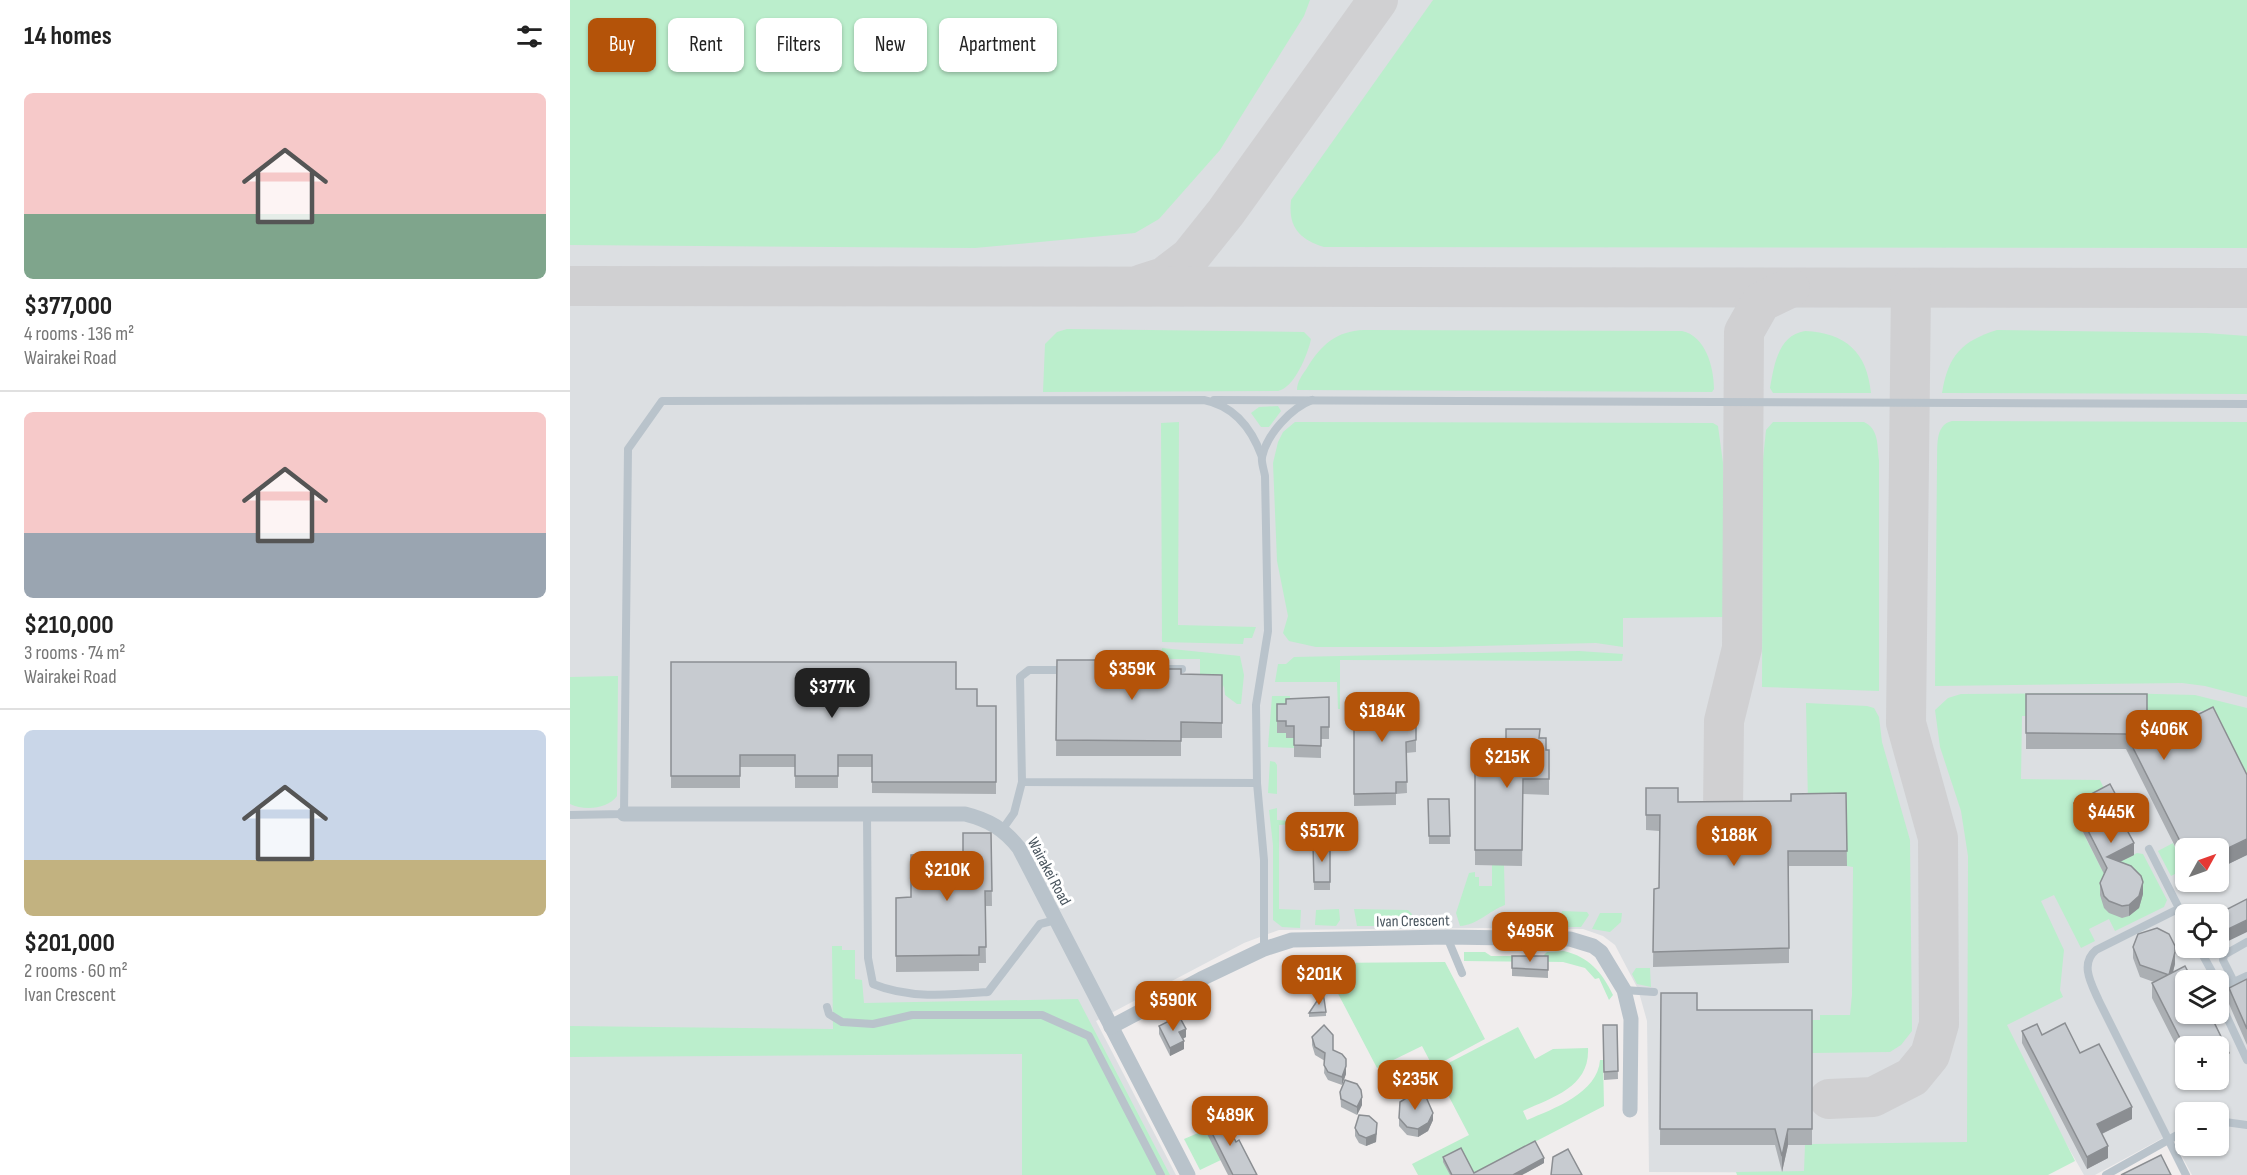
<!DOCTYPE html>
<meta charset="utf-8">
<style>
body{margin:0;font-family:"Sofia Sans Condensed",sans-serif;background:#f6f6f6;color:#222;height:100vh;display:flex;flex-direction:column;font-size:22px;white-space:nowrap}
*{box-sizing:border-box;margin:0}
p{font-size:20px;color:#767676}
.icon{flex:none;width:33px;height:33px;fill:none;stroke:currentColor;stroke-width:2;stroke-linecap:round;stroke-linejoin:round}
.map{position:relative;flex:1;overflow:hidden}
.panel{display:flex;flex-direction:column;background:#fff;width:570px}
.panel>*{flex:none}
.banner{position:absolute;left:18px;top:18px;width:570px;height:54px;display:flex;gap:12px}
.needle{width:39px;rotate:50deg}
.fabs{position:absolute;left:1605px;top:838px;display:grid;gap:12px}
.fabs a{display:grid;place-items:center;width:54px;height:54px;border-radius:9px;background:#fff;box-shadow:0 2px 4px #0004;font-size:30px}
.price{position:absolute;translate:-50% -51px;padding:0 14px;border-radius:12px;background:#b45309;color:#fff;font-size:20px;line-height:39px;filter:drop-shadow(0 2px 3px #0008)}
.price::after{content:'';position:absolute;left:50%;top:36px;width:18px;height:14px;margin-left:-9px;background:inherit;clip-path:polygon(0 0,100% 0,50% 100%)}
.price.active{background:#222;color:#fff}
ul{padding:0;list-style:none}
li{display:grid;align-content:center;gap:12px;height:318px;padding:0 24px}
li+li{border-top:2px solid #e0e0e0}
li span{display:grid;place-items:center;height:186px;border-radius:9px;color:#555}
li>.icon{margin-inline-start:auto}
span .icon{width:108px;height:108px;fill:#fffc;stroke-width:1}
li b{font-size:26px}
h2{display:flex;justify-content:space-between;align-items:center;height:72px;padding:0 24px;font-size:26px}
.pill{padding:0 21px;border-radius:9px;background:#fff;box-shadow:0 2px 4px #0004;font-size:21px;line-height:54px}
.pill.active{background:#b45309;color:#fff}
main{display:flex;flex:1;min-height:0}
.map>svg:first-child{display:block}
.airport{fill:#dcdfe2;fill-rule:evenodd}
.green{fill:#bec}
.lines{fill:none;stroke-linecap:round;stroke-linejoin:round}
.taxiway{stroke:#d0d0d2;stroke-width:40}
.lane{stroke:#b9c3cb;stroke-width:8}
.street{stroke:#b9c3cb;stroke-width:15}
.wall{fill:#abafb3}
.shaded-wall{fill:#8b8e92}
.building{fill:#c7cbd0;stroke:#8b8e92;stroke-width:1.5}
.labels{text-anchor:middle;stroke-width:6;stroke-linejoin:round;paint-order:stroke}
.street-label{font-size:16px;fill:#46525b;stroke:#fff}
</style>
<main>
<section class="panel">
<h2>14 homes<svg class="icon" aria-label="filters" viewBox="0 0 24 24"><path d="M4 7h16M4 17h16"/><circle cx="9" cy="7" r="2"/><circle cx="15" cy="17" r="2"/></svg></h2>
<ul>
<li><span style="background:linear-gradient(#f6c9c9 65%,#7fa58c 0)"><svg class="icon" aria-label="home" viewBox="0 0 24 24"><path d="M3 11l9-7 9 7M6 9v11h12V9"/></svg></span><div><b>$377,000</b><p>4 rooms · 136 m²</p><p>Wairakei Road</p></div></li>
<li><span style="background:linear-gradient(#f6c9c9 65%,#9aa5b1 0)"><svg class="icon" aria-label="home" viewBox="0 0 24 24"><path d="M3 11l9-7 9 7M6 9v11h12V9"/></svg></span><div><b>$210,000</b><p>3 rooms · 74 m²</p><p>Wairakei Road</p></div></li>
<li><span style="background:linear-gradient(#c9d6e8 70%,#c2b280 0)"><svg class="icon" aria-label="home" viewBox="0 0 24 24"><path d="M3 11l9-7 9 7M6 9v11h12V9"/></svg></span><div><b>$201,000</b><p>2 rooms · 60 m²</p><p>Ivan Crescent</p></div></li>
</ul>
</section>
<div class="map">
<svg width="1677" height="1175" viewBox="0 0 1677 1175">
<rect width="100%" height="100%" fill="#f0eded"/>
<path class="airport" d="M0,0H1677V1175H1622L1600,1134L1525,1175H1514L1485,1124L1384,1173L1079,1172L1077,1021L1068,989L1045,945L1033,936L1013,929L912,928L709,930L674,943L526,1021L606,1175H0ZM1616,849H1648V882H1616ZM1616,915H1648V948H1616ZM1616,981H1648V1014H1616ZM1616,1047H1648V1080H1616ZM1616,1113H1648V1146H1616Z"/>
<g class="green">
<path d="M0,0H740L734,16L650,150L589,219L565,233L405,248L0,245Z"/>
<path d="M863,0H1677V248L754,247C729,239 718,227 721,200Z"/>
<path d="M497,329L734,332L741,339C738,354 724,388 708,391L473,392L475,344L487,332Z"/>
<path d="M794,330L1112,331C1136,336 1144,368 1144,389L1142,392L727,390C727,382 732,375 737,368C751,345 766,331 794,330Z"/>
<path d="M1427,330L1636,333L1677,336V394L1372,393C1378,355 1392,341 1427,330Z"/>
<path d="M1235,331C1276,333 1297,352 1301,393H1203L1200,388C1204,366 1208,335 1235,331Z"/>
<path d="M708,406L711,411L699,427H691L681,413L689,407Z"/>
<path d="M1382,421L1677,422V697L1635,686L1612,683L1365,686L1367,463C1368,448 1364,425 1382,421Z"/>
<path d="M609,422L608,625L686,627L682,638H674L673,644L592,642L591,423Z"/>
<path d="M725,422L1143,423L1148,426L1153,463V617L1053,618V647L1026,643L870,647H746L719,641L713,633L718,616L707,561L703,463L708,442L713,432Z"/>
<path d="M1203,422H1294C1309,429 1307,445 1309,460V691L1192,687L1193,459L1196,430Z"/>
<path d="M592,648L670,656L674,675L671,704H667L655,695L654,685L652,690H630V659H590Z"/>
<path d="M1009,651L1053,654L1052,661L770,660V709H768L767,682H705L708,664H716L724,657Z"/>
<path d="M48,676L47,796C38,809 14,811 0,804V677Z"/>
<path d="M1547,693L1625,695L1677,708V791L1636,711L1456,710V716H1452L1451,779L1530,780L1538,797L1504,815L1532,870L1567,853L1573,854L1597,900L1594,907L1545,931L1539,919L1519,929L1525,941L1511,948L1484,895L1471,901L1494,950L1490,990L1493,997L1437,1025L1505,1161L1478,1175H1167L1166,1172L1234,1171L1235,1145L1242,1144L1397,1142L1398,856L1391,811L1370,747L1365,710L1378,698L1391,694Z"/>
<path d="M702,696H720L719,711L707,716V733H716L724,738V748L698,747Z"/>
<path d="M1236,703L1297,706L1304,708L1309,717L1312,742L1340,840L1342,1031L1331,1045L1320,1052L1242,1053L1241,1020H1250V1015H1280L1282,995L1283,867L1277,866L1238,804Z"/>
<path d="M700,761L705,762L707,765V794L698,793Z"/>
<path d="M707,808V820L724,821L725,824L709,825V909L731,910L730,928L712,927L703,920V845L699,810Z"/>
<path d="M1603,843L1615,869L1601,876L1588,851Z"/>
<path d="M922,865H934L935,905C919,911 907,925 890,926L886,913L899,873L905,872V877H909V886H922Z"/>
<path d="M769,909L770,920L766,926L745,925L746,910Z"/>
<path d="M784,909L838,910L842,914L838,926H787Z"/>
<path d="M992,911L1017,912L1019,915L1011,927H988Z"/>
<path d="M1030,913H1052L1051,922L1040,932L1022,929Z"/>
<path d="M262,946H272V950H285V979L292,980L294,1003L508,999L600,1175H452V1054L0,1057V1026L263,1029Z"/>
<path d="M994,951C1019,957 1032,972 1043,995L1039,1000L1029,978L1025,979L1015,968L993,962L894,961V952H915L921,956H973L977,952Z"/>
<path d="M875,962L915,1039L863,1067L852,1046L807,1068L752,963Z"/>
<path d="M1066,968H1080L1081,987L1067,984L1062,974Z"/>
<path d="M948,1027L965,1059L983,1049L1018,1048C1020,1087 983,1097 953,1111L957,1120C983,1109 1028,1093 1030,1060H1033L1034,1106L901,1175H848L842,1164L899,1135L865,1070Z"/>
<path d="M635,1130L653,1159L630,1170L614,1139Z"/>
</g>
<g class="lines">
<g class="taxiway">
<path d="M572,284L594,277L620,257L656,212L808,0"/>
<path d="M0,286L1677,288"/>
<path d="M1153,811L1154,721L1172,648L1174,332L1191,302L1220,288"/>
<path d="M1259,1099L1303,1097L1342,1077L1360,1055L1369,1024L1368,838L1336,723L1341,288"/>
</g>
<g class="lane">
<path d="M644,400L1677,404"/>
<path d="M565,669H612"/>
<path d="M496,670H459L450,677L452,782L687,783"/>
<path d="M0,815L54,814L58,449L92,401L634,400C665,406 682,429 692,457"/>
<path d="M297,815L298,958L303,984C339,999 380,995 418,992L470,924L486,920"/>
<path d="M432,830L444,813L452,782"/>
<path d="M1579,849L1616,922"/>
<path d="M1608,909L1526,950C1509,964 1522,985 1529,1001L1616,1175"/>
<path d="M877,937L892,973"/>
<path d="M1629,948L1647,981"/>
<path d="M694,949V860L687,783L686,705L698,631L695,476C694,470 691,462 692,457C697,434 721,408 742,400"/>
<path d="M1664,982L1653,960L1654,955L1677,942"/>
<path d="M1648,984L1655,1013L1677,1060"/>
<path d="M1649,985L1664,982L1677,976"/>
<path d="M1054,990L1084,992"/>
<path d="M257,1007L259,1014L272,1022L303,1024L342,1015H472L519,1036L591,1175"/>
<path d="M1648,1121L1677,1125"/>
<path d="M1536,1175L1616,1130"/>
</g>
<g class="street">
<path d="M54,814H395C419,820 434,829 449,848L618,1175"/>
<path d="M541,1027L631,979L694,949L722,940L877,937L1000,939L1023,946L1031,952L1054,990L1061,1019L1060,1110"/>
</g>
</g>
<g class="wall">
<path d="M487,660L575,669L611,674L652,675V738H611V756H486Z"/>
<path d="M101,662L386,689L407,706H426V794L302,793V767H268V788H225V767H170V788H101Z"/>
<path d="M1456,694L1577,740L1677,855L1648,869V849H1616V868L1556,749H1456Z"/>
<path d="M759,697V739H751V758L724,757V738H716V733H707V704H716Z"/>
<path d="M784,698L846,699V752L836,753L837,793L826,794V805L784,806Z"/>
<path d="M970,738L976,750H979V795L953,794L952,866L905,865V769H914L936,747Z"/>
<path d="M1076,788L1108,802L1221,801L1276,793L1277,866H1219V963L1083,967L1084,889L1089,888V831L1076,830Z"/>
<path d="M858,799H879L880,844H859Z"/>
<path d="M1504,803L1557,828H1556L1564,855L1550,862L1573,894L1569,908L1559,916L1552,918L1539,913L1534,908L1530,895V883L1534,874L1504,814Z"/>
<path d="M421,833L422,906H415L416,963H409V971L326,972V898L341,897L393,854Z"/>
<path d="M743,845H760V890H744Z"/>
<path d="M1587,928L1599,934L1605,946V964L1603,972L1615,966L1623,981H1616V1014H1640L1659,1053V1068L1648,1074V1047H1616V1065L1582,998V983L1584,982L1570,977L1563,958V947L1568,934Z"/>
<path d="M942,956L978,970V978L942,976Z"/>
<path d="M1677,979V1045L1659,1004V988Z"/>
<path d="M1091,993L1127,1010H1242V1145H1218L1212,1172L1205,1145H1090Z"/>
<path d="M756,1012V1016L739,1017V1013Z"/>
<path d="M1033,1025H1047L1048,1079L1034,1080Z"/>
<path d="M589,1026L616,1037L613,1039L614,1049L600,1056L589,1034Z"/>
<path d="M1452,1031L1472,1035L1510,1053L1562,1119L1532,1134L1538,1158L1517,1169L1452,1043Z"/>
<path d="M742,1037L763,1051L776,1074L772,1085L758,1080L754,1073L755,1061L745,1055L742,1045Z"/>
<path d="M770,1092L792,1105L787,1115L771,1107Z"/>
<path d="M829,1118L863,1120L858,1131L848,1137L837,1135L829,1126Z"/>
<path d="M635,1119L666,1142L687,1175H658L635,1130Z"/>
<path d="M785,1128L807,1131L806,1142L796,1146L789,1143L785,1136Z"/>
<path d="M873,1157L904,1173L974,1163L952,1175H880L873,1162Z"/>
</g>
<g class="shaded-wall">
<path d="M1557,816V828L1551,830V819Z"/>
<path d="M1677,839V855L1648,869V853Z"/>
<path d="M1564,843V855L1537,868V857Z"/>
<path d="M1573,882V894L1569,908L1559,916V905Z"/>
<path d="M1677,920V932L1648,946V934Z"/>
<path d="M1605,952V964L1599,987V975Z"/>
<path d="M616,1029V1037L609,1040V1032Z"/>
<path d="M614,1041V1049L600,1056V1048Z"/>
<path d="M1659,1053V1068L1648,1074V1058Z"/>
<path d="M776,1066V1074L772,1085V1077Z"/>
<path d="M1626,1080H1636L1626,1085Z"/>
<path d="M792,1097V1105L787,1115V1107Z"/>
<path d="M1562,1107V1119L1527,1136V1124Z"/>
<path d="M863,1113V1120L858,1131L848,1137V1129Z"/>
<path d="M807,1123L806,1142L796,1146V1138Z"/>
<path d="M1218,1129V1145L1212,1172V1156Z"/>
<path d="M1538,1146V1158L1517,1169V1157Z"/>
<path d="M974,1158V1163L952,1175H943Z"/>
</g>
<g class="building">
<path d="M487,660H575V669H611V674L652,675V723L611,722V741L486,740Z"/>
<path d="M101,662H386V689H407V706H426V782H302V755H268V776H225V755H170V776H101Z"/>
<path d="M1456,694H1577V740L1643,707L1677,775V839L1648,853V849H1616V853L1556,734L1456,733Z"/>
<path d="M759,697V727H751V746L724,745V726H716V721H707V704H716V699Z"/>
<path d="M784,698L846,699V740L836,742L837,782H826V793L784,794Z"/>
<path d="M936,729H970L969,738H976V750H979V779H953L952,850H905V769H914V748L936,747Z"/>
<path d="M1540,784L1557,816L1551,819L1564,843L1537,857L1561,866L1571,876L1573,882L1569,896L1559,905L1552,906L1539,901L1534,896L1530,883L1537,868L1504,803Z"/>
<path d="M1076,788H1108V802L1221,801V794L1276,793L1277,851H1218L1219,948L1083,952L1084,889L1089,888L1090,815H1076Z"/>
<path d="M858,799H879L880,836H859Z"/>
<path d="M393,833H421L422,891H415L416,947H409V955L326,956V898L341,897V855L393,854Z"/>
<path d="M743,845H760V882H744Z"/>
<path d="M1677,899V920L1648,934V915H1646Z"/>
<path d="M1587,928L1599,934L1605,946V952L1599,975L1570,965L1563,947L1568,934Z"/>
<path d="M942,956H978V970L942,968Z"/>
<path d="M1615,966L1623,981H1616V1014H1640L1659,1053L1648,1058V1047H1616V1050L1582,983Z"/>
<path d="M1677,979V1029L1659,988Z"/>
<path d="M753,992L756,1012L739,1013Z"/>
<path d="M1091,993H1127V1010H1242V1129H1218L1212,1156L1205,1129H1090Z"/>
<path d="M609,1016L616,1029L609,1032L614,1041L600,1048L589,1026Z"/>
<path d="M1495,1023L1510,1053L1529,1044L1562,1107L1527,1124L1538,1146L1517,1157L1452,1031L1467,1024L1472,1035Z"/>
<path d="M754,1025L763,1035V1050L772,1054L776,1059V1066L772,1077L758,1072L754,1065L755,1053L745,1047L742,1037Z"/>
<path d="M1033,1025H1047L1048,1071L1034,1072Z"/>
<path d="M775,1080L787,1084L791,1090L792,1097L787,1107L771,1099L770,1092Z"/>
<path d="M844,1093L856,1097L863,1113L858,1123L848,1129L837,1127L829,1118L830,1102Z"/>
<path d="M651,1112L666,1142L669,1140L687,1175H663L635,1119Z"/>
<path d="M789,1115L799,1116L807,1123L806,1134L796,1138L789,1135L785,1128Z"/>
<path d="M965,1141L974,1158L943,1175H882L873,1157L891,1148L904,1173Z"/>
<path d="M998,1149L1012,1175H981L983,1157Z"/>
<path d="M1591,1155L1601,1175H1551Z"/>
</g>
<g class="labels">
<g class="street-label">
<text transform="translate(480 871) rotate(62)" y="6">Wairakei Road</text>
<text transform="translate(843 920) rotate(-1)" y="6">Ivan Crescent</text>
</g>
</g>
</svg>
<div class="fabs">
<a><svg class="needle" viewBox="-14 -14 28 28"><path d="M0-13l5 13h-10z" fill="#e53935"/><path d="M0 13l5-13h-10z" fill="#767676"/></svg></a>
<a><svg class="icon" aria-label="locate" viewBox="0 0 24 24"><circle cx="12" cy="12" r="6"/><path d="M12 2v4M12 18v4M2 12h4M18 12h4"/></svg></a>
<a><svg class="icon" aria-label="layers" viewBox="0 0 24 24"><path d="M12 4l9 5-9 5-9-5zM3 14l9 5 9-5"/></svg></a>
<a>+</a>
<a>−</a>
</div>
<b class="price" style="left:562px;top:701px">$359K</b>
<b class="price active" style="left:262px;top:719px">$377K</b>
<b class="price" style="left:812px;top:743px">$184K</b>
<b class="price" style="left:1594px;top:761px">$406K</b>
<b class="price" style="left:937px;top:789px">$215K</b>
<b class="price" style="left:1541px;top:844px">$445K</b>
<b class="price" style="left:752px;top:863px">$517K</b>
<b class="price" style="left:1164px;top:867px">$188K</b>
<b class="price" style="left:377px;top:902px">$210K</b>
<b class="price" style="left:960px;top:963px">$495K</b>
<b class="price" style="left:749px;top:1006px">$201K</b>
<b class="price" style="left:603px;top:1032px">$590K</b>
<b class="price" style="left:845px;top:1111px">$235K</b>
<b class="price" style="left:660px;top:1147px">$489K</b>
<div class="banner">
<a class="pill active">Buy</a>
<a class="pill">Rent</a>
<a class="pill">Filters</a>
<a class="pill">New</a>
<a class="pill">Apartment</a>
</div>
</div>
</main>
